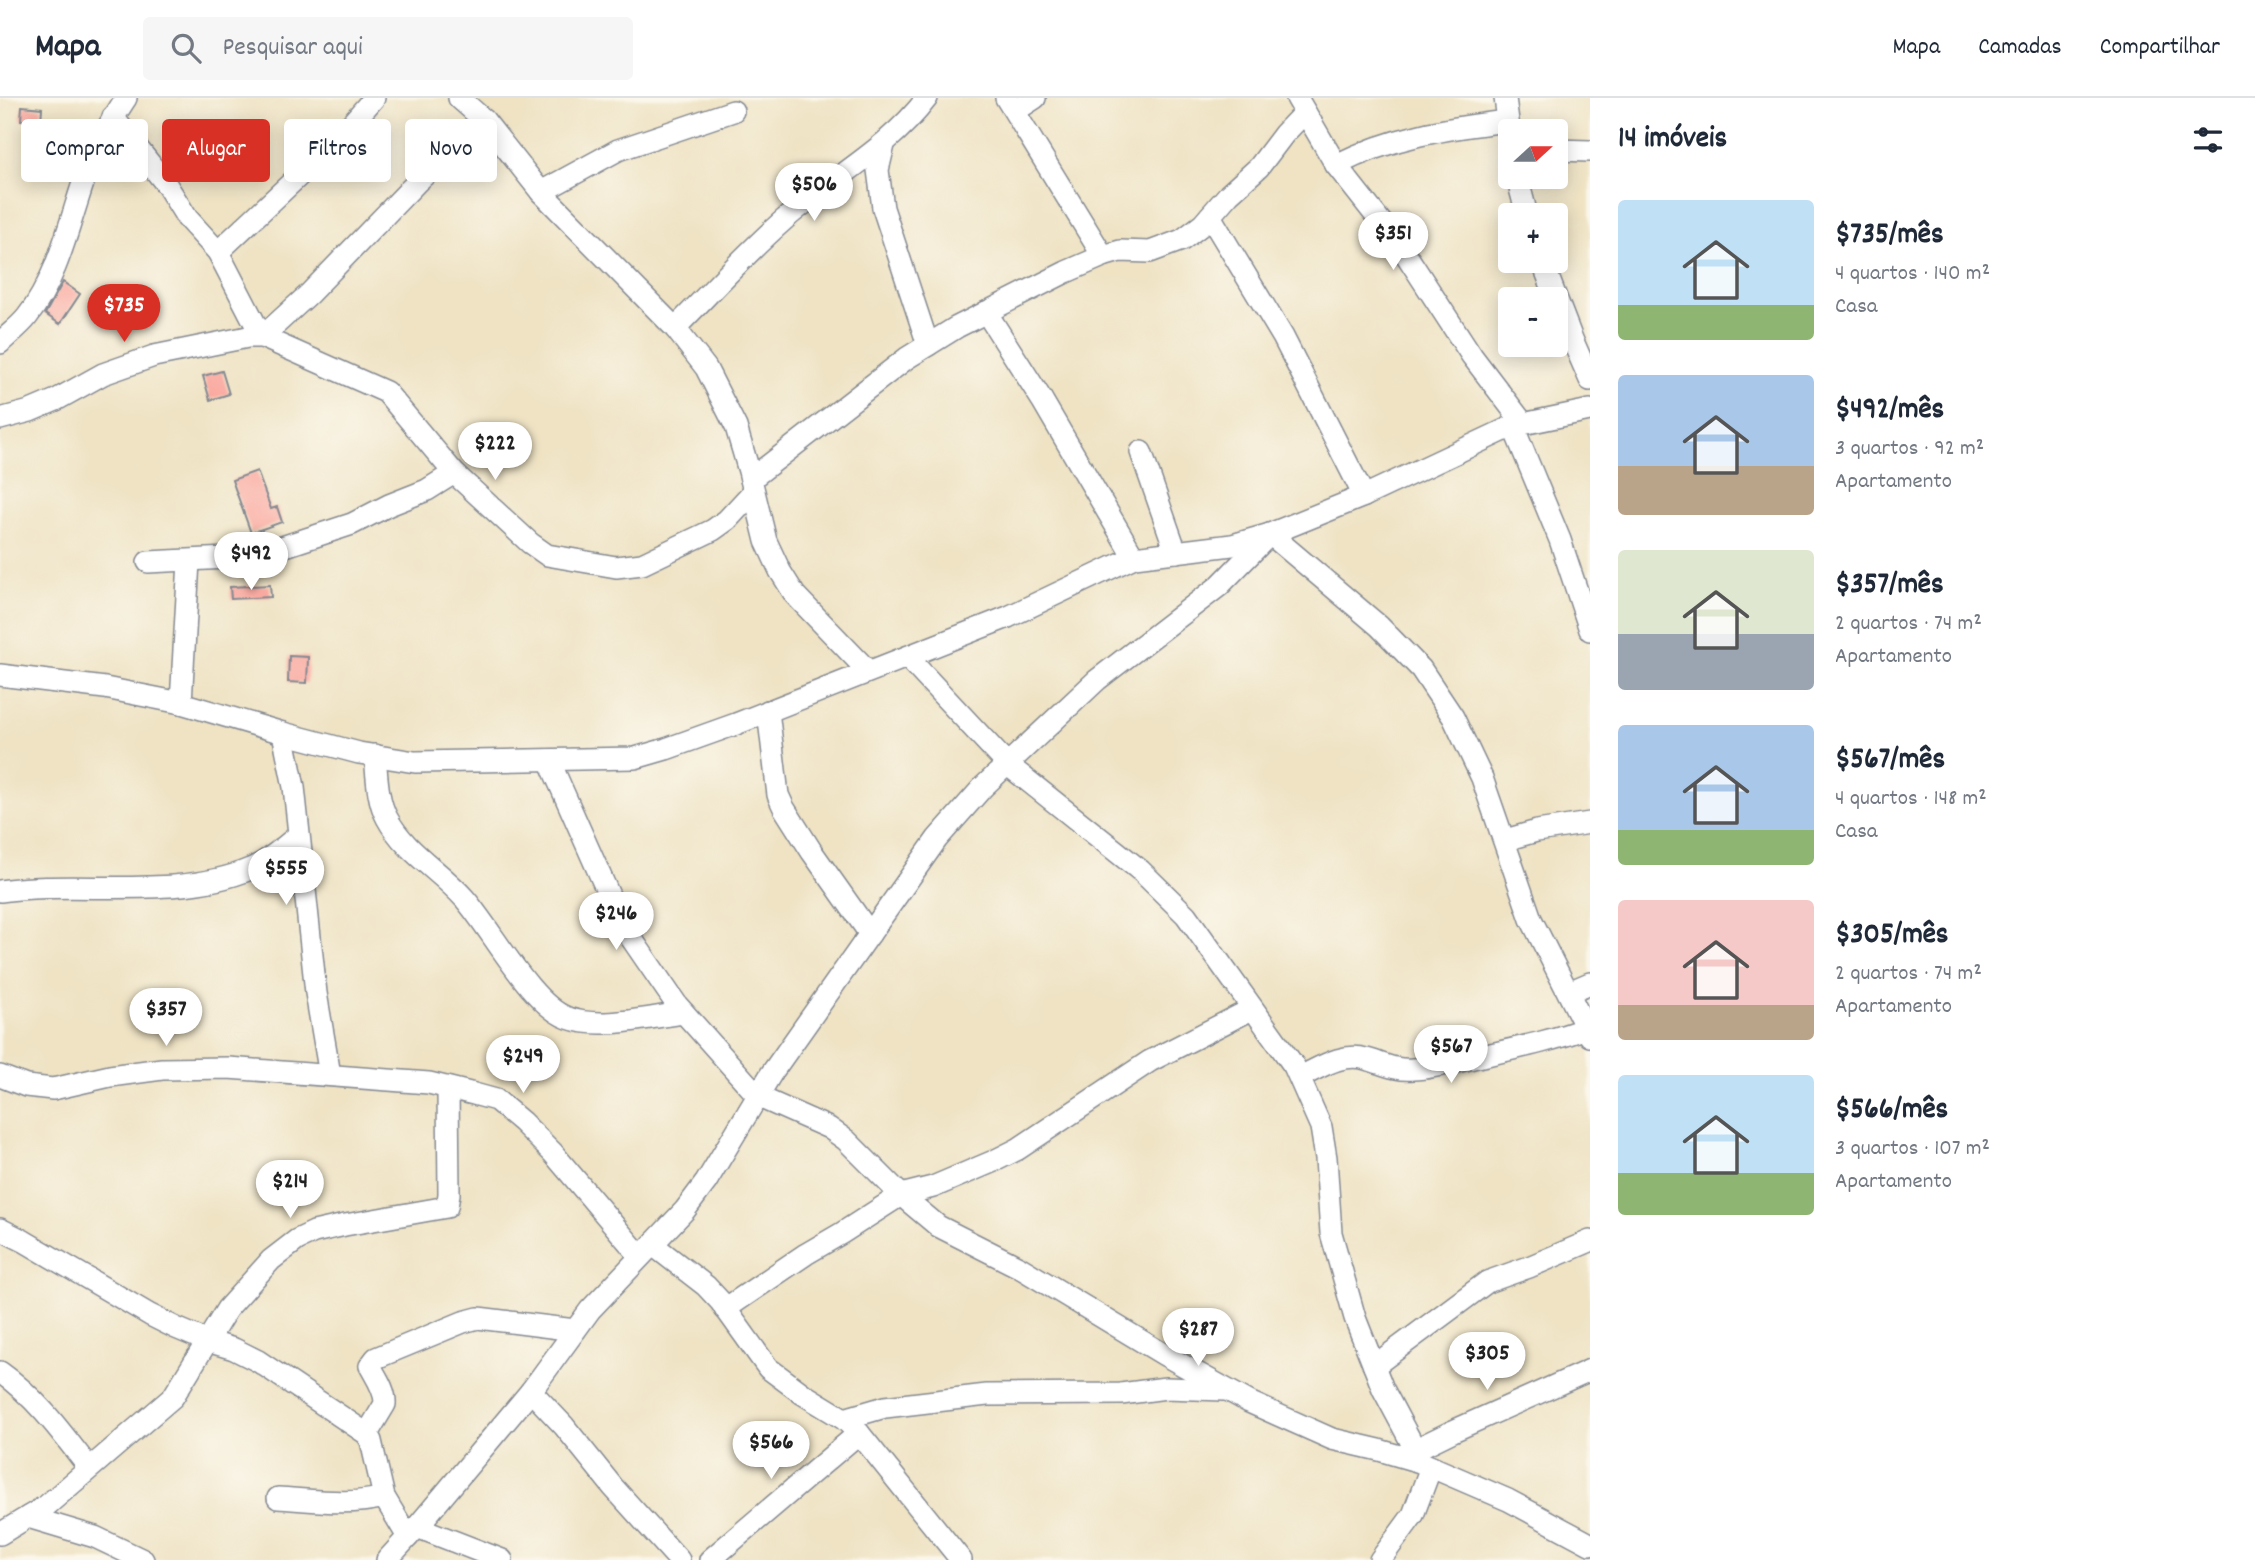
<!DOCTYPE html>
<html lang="pt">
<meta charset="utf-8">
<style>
body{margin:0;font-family:Dekko,sans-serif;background:#f6f6f7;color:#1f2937;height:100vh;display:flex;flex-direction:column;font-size:26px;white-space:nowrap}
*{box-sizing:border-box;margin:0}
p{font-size:23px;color:#747a83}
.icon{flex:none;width:38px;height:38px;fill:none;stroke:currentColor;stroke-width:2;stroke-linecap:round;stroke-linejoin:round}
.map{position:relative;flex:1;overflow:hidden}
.panel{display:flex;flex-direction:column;background:#fff;width:665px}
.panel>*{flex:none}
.guide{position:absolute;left:21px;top:21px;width:665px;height:63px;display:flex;gap:14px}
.needle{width:46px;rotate:69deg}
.buttons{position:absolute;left:1498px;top:21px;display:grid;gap:14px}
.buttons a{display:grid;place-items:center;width:70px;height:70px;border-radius:7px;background:#fff;box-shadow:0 4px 18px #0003;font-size:35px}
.price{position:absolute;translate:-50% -60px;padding:0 16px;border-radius:24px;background:#fff;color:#222;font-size:23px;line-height:46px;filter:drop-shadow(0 2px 4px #0008)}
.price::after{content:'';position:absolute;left:50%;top:42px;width:21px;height:16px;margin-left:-10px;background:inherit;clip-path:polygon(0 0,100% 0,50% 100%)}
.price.on{background:#d93025;color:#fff}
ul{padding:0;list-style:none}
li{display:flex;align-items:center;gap:21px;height:175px;padding:0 28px}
li span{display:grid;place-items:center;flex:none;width:196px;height:140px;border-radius:7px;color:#555}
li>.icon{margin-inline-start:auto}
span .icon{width:84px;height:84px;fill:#fffc;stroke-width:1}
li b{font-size:30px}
h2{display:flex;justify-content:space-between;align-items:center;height:84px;padding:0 28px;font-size:30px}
.pill{padding:0 24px;border-radius:7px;background:#fff;box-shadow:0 4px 18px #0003;font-size:24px;line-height:63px}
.pill.on{background:#d93025;color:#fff}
header{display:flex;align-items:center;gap:42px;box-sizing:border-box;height:98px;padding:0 35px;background:#fff;border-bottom:2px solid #e0e1e3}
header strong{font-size:33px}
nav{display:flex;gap:38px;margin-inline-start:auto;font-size:24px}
.search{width:490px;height:63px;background:#f6f6f7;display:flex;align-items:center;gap:18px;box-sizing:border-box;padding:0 24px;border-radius:7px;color:#747a83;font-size:26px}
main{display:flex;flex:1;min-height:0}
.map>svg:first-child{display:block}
.building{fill:#faa39a}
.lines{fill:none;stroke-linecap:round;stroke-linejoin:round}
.minor-casing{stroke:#858991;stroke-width:24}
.minor{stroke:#fff;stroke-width:21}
</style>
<header>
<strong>Mapa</strong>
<div class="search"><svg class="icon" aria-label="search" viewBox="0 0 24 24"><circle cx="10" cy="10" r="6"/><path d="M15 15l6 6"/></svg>Pesquisar aqui</div>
<nav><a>Mapa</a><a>Camadas</a><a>Compartilhar</a></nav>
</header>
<main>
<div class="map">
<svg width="1590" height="1462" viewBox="0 0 1590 1462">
<rect width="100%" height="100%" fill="#fbf7ec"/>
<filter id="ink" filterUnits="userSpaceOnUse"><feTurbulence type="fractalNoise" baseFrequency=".0143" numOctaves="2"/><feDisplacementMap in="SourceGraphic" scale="14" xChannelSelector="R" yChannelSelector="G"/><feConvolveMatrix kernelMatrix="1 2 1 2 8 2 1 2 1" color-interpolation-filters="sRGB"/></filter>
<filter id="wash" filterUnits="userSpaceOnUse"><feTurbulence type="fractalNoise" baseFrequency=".00686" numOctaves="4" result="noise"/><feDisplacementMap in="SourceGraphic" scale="28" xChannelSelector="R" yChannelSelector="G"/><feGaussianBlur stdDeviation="1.57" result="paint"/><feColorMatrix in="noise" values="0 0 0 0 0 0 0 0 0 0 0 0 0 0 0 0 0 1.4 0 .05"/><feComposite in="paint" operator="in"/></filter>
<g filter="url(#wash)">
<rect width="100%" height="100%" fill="#efe3c4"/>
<g id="blocks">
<g class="building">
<path d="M22,8L42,10L41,23L21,22Z"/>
<path d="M63,184L80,196L60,226L45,216Z"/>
<path d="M222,273L229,296L210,302L203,278Z"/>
<path d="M257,373L271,411L277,409L282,424L251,435L232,382Z"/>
<path d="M270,487L271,499L231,501L230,489Z"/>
<path d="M289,558L308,559L307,585L288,584Z"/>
</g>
</g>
</g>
<g filter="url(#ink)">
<use href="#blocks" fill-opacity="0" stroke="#858991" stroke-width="2"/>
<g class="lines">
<g class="minor-casing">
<g id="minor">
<path d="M459,0L484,22L541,94L675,230L706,270L736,329L749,373L766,443L780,473L795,497L868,573"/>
<path d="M1006,0L1103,158"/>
<path d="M1297,0L1336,67L1403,152L1472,258L1523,325"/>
<path d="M1505,0L1510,38"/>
<path d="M1015,13L1035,0"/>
<path d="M113,19L166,86L187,120L218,154L262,239"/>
<path d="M884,47L878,72L883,110L928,247"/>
<path d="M1556,52L1590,53"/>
<path d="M1336,67C1391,39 1447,30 1508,23"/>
<path d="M1517,79L1527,117"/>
<path d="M541,94L618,52L733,13"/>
<path d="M1210,118L1283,239L1364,398"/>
<path d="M218,154L339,40L374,0"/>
<path d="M1542,163L1572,241L1590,282"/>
<path d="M986,214L1042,302L1134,459"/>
<path d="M675,230C711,194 746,155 785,121C832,80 889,51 927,0"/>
<path d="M262,239L309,196L418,83L484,22"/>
<path d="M0,245C9,236 20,228 27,219C60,177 70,119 88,71C97,45 112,22 126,0"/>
<path d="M0,321L30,313L56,302L103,276L154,258L248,239H262L386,294L454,375L530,445L547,457L616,469L642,466L713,432L727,422L753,394"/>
<path d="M1513,328L1560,442L1590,532"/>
<path d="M1141,354L1176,454"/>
<path d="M751,381L907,260L957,229L1066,174L1103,158L1120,153L1150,154L1182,142L1203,126L1229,96L1259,69L1284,36L1305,14"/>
<path d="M148,464L227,460L276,451L352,426L389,407L427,392L454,375"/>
<path d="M907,559L1008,667L1141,773L1186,817L1294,968L1321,1029L1326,1060L1331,1135L1355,1220L1383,1291L1416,1353"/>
<path d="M0,577L105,590L181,605L283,635L359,655L415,664L635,660L666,651L736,626L1008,519L1134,459L1232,447L1270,436L1379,528L1421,571L1453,619L1482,680L1531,821L1590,938"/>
<path d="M181,605L189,463"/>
<path d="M768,613L778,697L784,710L812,754L870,836"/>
<path d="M283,635L294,689L316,895L330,977"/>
<path d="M375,657C377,678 377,701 387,720C405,754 439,772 464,800C491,830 531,907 568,920C600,932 649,919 684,915"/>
<path d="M549,662L620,822L627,834L677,907L759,999L829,1030L846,1042L901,1097L938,1128L1019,1169L1163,1256L1249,1304L1332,1341L1379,1352L1420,1364L1508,1402L1590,1446"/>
<path d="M1505,742L1537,733L1590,725"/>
<path d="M0,793C77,782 178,802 250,771C268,764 283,749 298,738"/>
<path d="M1569,894L1590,885"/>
<path d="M0,978L26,988L53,991L110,978L162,971L228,970L429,985L474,996L496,1002L522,1024L553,1055L640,1158"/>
<path d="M1300,979C1321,969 1343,954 1366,961C1382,965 1395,973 1413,971C1436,970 1459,963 1482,958C1517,950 1552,943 1586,930"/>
<path d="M0,1131L24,1143L150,1217L176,1230L207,1243L234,1251L258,1263L367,1336L371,1343L384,1399L408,1439"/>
<path d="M653,1147L706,1188L720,1203L768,1270L803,1296L844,1321L859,1335L961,1462"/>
<path d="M725,1211L806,1156L842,1135L901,1097L933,1089L994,1063L1018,1051L1150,963L1252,911"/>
<path d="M1374,1268L1487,1184L1529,1169L1590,1143"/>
<path d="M0,1274C37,1300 62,1335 89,1370"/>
<path d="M531,1293L564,1328L613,1389L679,1462"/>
<path d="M844,1321L885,1309L987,1297L1121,1296L1166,1290L1224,1292"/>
<path d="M367,1336L385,1306C386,1293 376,1279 370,1268L376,1260L463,1224L478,1220L575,1232"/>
<path d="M1404,1357L1453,1333L1590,1272"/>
<path d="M278,1400C312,1402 350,1408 384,1399"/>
<path d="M28,1419L95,1439L143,1462"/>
<path d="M417,1429L502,1462"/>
<path d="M0,1436L46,1408L173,1299L227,1211L271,1162L297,1142L314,1134L345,1127L447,1109L449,1096L448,990"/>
<path d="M387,1462L417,1429L531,1293L590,1212L685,1112L706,1084L771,976L937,741L983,689L1097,582L1219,488L1270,436L1364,398L1513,328L1590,312"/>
<path d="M710,1462L859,1335"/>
<path d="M1380,1462L1413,1417L1431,1369"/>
</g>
</g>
<use href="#minor" class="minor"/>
</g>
</g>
</svg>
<div class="buttons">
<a><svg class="needle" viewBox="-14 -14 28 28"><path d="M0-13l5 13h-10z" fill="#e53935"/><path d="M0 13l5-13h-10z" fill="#747a83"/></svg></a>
<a>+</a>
<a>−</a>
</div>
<b class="price" style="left:814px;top:125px">$506</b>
<b class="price" style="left:1393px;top:174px">$351</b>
<b class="price on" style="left:124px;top:246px">$735</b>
<b class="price" style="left:495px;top:384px">$222</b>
<b class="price" style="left:251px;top:494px">$492</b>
<b class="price" style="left:286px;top:809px">$555</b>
<b class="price" style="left:616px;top:854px">$246</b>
<b class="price" style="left:166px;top:950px">$357</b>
<b class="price" style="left:1451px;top:987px">$567</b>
<b class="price" style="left:523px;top:997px">$249</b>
<b class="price" style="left:290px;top:1122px">$214</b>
<b class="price" style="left:1198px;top:1270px">$287</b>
<b class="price" style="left:1487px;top:1294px">$305</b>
<b class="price" style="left:771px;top:1383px">$566</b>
<div class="guide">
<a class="pill">Comprar</a>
<a class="pill on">Alugar</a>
<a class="pill">Filtros</a>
<a class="pill">Novo</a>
</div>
</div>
<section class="panel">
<h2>14 imóveis<svg class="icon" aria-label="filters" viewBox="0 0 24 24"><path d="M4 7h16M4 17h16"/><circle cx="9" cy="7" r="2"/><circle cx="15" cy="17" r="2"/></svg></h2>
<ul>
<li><span style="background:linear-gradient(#bfe0f5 75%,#8fb573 0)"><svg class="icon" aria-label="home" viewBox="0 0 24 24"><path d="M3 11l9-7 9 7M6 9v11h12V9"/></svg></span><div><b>$735/mês</b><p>4 quartos · 140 m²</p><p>Casa</p></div></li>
<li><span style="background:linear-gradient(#a9c7e8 65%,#b9a48a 0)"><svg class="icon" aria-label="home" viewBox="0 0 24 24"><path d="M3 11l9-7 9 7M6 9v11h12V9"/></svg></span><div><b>$492/mês</b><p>3 quartos · 92 m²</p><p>Apartamento</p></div></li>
<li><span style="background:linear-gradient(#dfe7d0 60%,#9aa5b1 0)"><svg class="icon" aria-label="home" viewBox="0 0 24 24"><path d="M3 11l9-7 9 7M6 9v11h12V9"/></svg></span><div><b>$357/mês</b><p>2 quartos · 74 m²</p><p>Apartamento</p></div></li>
<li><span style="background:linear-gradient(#a9c7e8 75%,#8fb573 0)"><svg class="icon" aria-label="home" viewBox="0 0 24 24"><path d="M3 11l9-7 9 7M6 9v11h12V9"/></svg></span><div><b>$567/mês</b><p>4 quartos · 148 m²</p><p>Casa</p></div></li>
<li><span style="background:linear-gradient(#f6c9c9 75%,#b9a48a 0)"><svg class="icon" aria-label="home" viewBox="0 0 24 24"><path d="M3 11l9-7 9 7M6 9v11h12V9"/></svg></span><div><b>$305/mês</b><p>2 quartos · 74 m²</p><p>Apartamento</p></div></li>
<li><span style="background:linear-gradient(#bfe0f5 70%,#8fb573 0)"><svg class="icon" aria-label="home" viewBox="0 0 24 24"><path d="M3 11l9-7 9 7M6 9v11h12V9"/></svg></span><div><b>$566/mês</b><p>3 quartos · 107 m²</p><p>Apartamento</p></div></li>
</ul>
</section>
</main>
